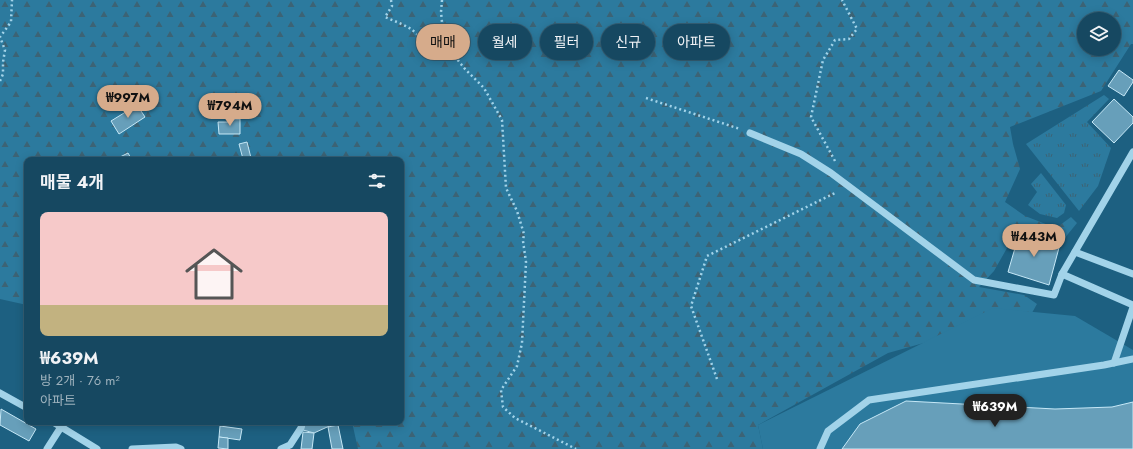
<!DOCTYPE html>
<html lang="ko">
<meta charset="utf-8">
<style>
body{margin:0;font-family:Jost,"Noto Sans KR",sans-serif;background:#1f4f67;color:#f1f3f6;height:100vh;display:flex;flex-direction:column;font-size:15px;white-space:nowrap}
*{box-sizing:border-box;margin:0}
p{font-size:13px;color:#9eb2bd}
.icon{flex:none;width:22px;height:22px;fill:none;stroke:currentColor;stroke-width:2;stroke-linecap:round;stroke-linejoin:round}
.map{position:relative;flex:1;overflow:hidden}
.details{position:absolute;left:24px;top:157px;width:380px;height:268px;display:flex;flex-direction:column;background:#164861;border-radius:8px;box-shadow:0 2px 10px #0003,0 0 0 1px #356076}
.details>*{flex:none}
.guide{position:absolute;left:416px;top:24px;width:380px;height:36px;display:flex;gap:8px}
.fabs{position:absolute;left:1077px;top:12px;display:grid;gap:8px}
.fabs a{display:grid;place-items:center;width:44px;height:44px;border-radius:50%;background:#164861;box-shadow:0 2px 10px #0003,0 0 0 1px #356076;font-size:20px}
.price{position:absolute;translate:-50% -34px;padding:0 9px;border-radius:14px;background:#d6ab8b;color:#111;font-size:13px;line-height:26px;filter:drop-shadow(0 1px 2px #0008)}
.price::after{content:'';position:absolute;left:50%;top:24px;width:12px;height:9px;margin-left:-6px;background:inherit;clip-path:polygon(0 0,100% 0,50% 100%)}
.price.active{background:#222;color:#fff}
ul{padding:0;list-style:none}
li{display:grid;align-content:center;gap:8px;height:212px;padding:0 16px}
li span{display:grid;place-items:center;height:124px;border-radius:8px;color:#555}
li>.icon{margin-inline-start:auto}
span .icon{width:72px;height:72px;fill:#fffc;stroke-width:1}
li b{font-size:17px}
h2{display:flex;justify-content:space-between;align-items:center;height:48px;padding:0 16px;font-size:17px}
.tag{padding:0 14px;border-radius:18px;background:#164861;box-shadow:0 2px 10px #0003,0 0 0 1px #356076;font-size:14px;line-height:36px}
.tag.active{background:#d6ab8b;color:#111}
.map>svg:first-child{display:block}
.grass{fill:url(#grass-tufts)}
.forest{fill:url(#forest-firs);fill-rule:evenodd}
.pitch{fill:#2c7a9e}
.building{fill:#679fba;stroke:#c6e8f7}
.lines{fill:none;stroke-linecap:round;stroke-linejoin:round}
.path{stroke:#a2d3e9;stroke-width:2.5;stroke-dasharray:2 3;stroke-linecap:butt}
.minor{stroke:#a2d3e9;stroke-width:7}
</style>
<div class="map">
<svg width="1133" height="449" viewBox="0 0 1133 449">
<defs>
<pattern id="grass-tufts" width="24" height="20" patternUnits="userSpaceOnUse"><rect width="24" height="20" fill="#2c7a9e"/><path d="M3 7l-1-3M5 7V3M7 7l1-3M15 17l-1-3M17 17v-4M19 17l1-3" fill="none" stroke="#3c6375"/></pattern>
<pattern id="forest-firs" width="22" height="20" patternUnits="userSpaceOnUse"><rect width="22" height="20" fill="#2c7a9e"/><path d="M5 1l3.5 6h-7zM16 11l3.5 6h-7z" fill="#3c6375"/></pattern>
</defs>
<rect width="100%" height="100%" fill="#1d6081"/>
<g class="grass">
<path d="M1104,95L1109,99L1087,122L1111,148L1098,186L1079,211L1026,144Z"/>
<path d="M1041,173L1066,205L1064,213L1057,218L1040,214L1028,205L1037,192L1031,184Z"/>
</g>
<path class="forest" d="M0,0H1133V44H1131L1101,91L1010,127L1013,144L1020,169L1005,202L1025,216L1056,228L1071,217L1077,223L1064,239L1020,225L994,271L979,287L1024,295L1037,304L1029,318L995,323L888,353L758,425L763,449H358L352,422H401V160H27V305L0,299ZM1084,19H1114V49H1084Z"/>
<path class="pitch" d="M993,308L1075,316L1133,350V449H763L758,425Z"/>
<g class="building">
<path d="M1119,70L1133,80V82L1124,96L1108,86Z"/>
<path d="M1114,99L1133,117V123L1114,143L1092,122Z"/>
<path d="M137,105L145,117L119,134L111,121Z"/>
<path d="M234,119H240V134H219L218,122H229V120H234Z"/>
<path d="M247,142L251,158L243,159L239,144Z"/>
<path d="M128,153L132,160H121L120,157Z"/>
<path d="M1020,231L1060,244L1049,285L1008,272Z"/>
<path d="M906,401L1055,409L1112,407L1133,402V449H842L860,424Z"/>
<path d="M1,409L36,429L29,441L0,425Z"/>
<path d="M306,422H335L336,423L314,433L303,430Z"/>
<path d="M338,425L343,449H332L328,427Z"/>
<path d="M220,426L242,429L240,440L219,437Z"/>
<path d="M303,432L314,433L312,449H301Z"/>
<path d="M219,437L228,438V449L218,448Z"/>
</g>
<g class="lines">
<g class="path">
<path d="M391,0L392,6L385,17C394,21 403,24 411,29C422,37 434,58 449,49"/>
<path d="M442,0L441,12L444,43L465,69L484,88L502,120L506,188L517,211L524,234L523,241L526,262L522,343L517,366L501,390L503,407L515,418L576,449"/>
<path d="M0,81L3,74V62L5,50L0,37L11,22L12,0"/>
<path d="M646,98L740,129"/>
<path d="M835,161L811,117L823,60L835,40L849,39L857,29L842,0"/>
<path d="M717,379L691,306L707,256L837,192"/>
</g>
<g class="minor">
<path d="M750,133L801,154L831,173L974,280L1054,295L1062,274L1133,305"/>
<path d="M1075,252L1133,274"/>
<path d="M1062,274L1133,152"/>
<path d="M1114,363L1133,307"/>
<path d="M0,393L27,408"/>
<path d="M53,422L97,449"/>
<path d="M47,449L61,427"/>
<path d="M132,449L176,447L181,449"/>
<path d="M281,449L290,445L301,428L302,422"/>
<path d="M820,449L828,431L869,400L1104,365L1133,359"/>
</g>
</g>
</svg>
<div class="fabs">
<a><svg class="icon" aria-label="layers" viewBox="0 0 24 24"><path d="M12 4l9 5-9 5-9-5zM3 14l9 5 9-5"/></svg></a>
</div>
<b class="price" style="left:128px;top:119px">₩997M</b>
<b class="price" style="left:230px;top:127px">₩794M</b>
<b class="price" style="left:1034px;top:258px">₩443M</b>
<b class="price active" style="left:995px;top:428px">₩639M</b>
<div class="guide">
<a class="tag active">매매</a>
<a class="tag">월세</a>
<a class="tag">필터</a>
<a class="tag">신규</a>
<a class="tag">아파트</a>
</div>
<section class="details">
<h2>매물 4개<svg class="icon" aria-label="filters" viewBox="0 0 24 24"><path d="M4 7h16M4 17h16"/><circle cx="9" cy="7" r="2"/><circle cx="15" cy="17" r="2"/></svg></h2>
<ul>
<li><span style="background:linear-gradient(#f6c9c9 75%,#c2b280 0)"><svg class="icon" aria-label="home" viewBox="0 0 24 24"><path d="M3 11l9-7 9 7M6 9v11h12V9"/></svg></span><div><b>₩639M</b><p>방 2개 · 76 m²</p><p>아파트</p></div></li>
</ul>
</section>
</div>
